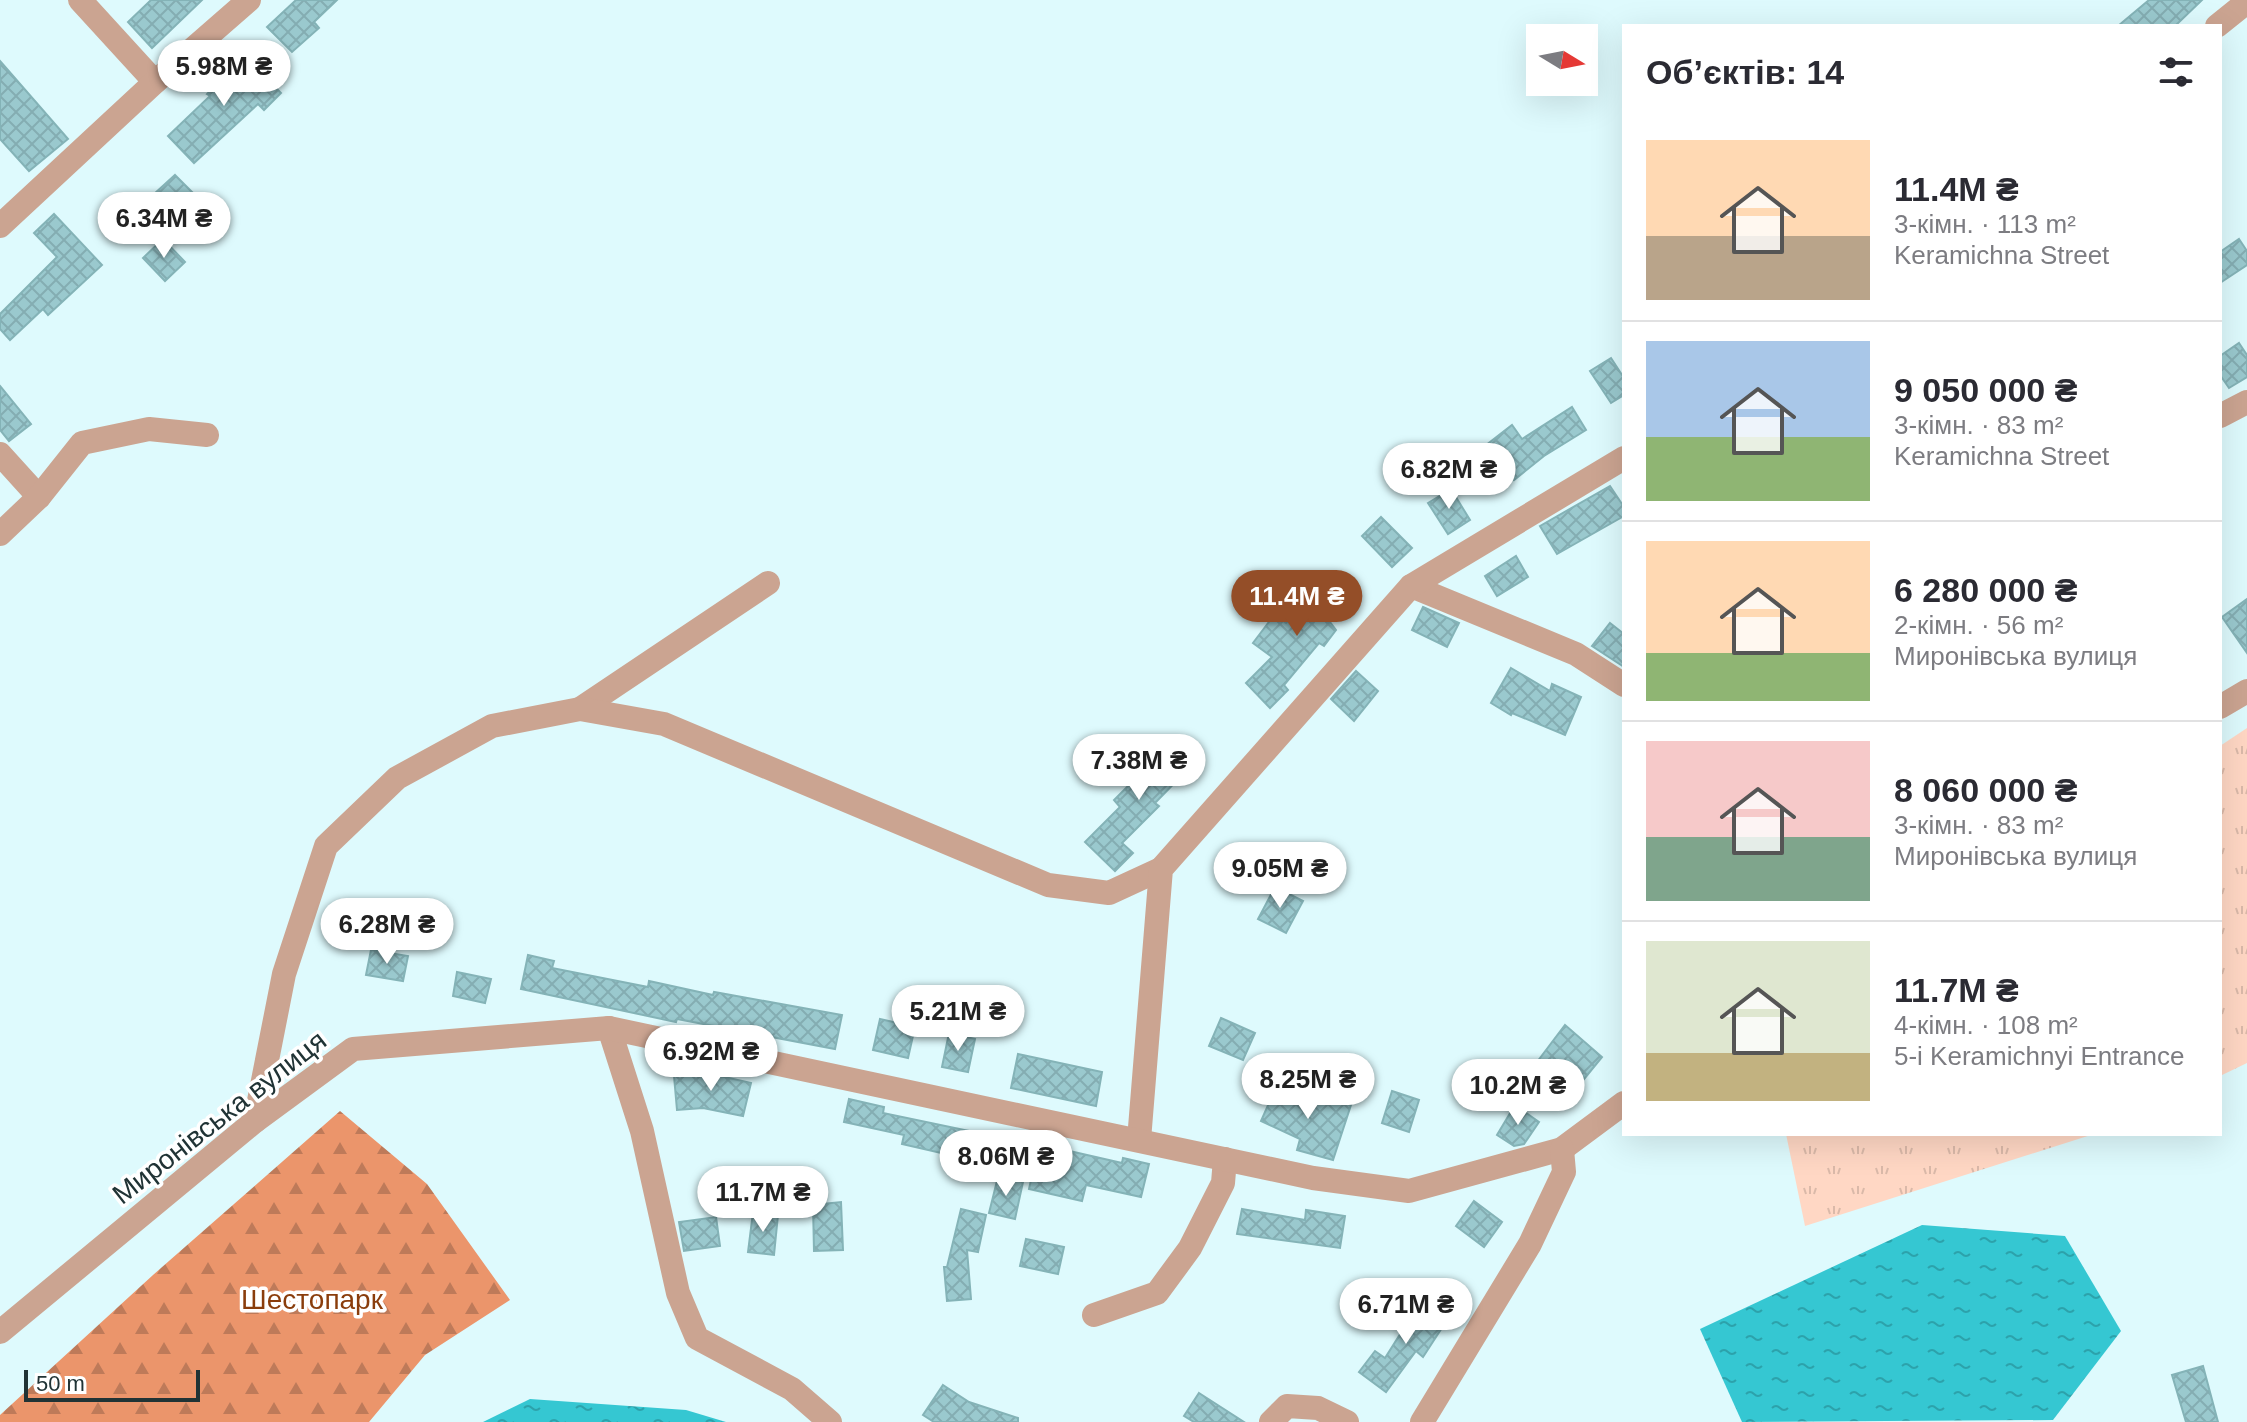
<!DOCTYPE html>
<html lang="uk">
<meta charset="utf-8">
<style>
body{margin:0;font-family:Arial,sans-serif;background:#f2f2f3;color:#2b2b33;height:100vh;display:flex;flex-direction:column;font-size:30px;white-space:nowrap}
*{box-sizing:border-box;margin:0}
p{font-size:26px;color:#7c7c81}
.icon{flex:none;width:44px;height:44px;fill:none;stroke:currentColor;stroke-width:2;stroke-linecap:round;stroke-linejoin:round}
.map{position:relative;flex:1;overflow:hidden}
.sheet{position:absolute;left:1622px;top:24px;width:600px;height:1112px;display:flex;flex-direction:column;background:#fff;border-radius:0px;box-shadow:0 8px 32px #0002}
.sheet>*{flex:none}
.needle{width:52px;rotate:100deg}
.buttons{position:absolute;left:1526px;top:24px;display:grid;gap:16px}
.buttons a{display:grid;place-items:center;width:72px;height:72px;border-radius:0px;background:#fff;box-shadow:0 8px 32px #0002;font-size:40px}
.scale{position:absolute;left:24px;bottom:20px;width:176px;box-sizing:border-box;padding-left:8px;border:4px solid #203335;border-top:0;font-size:22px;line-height:28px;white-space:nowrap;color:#203335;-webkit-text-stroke:6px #fff;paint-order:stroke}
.price{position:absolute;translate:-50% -68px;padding:0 18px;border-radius:28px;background:#fff;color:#222;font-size:26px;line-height:52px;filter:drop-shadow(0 2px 4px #0008)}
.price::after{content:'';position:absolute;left:50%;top:48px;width:24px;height:18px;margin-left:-12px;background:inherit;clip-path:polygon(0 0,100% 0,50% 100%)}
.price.on{background:#944e28;color:#fff}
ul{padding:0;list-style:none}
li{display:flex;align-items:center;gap:24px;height:200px;padding:0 24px}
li+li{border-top:2px solid #e1e1e2}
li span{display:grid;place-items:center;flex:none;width:224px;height:160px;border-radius:0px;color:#555}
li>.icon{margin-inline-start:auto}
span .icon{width:96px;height:96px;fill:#fffc;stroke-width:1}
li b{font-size:34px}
h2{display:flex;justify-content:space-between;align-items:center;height:96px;padding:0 24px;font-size:34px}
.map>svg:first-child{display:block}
.grass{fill:url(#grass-tufts)}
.forest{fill:url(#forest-firs)}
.water{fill:url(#water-ripples)}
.building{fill:url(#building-cross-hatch);stroke:#84b3b7;stroke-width:2}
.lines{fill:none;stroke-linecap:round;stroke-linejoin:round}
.minor{stroke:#cba491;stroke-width:24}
.labels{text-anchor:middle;stroke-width:7;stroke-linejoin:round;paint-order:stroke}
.street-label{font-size:28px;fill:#203335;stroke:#fff}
.park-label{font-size:28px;fill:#8a3d0c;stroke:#fff}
</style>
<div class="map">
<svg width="2247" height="1422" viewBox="0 0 2247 1422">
<defs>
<pattern id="grass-tufts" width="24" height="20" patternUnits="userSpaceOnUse" patternTransform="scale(2)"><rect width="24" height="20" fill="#ffd7c4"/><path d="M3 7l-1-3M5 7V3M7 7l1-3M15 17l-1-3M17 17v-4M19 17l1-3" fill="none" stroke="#dab9a9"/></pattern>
<pattern id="forest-firs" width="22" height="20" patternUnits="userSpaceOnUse" patternTransform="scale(2)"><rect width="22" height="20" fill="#eb956b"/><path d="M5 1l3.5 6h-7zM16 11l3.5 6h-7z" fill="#be7a59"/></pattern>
<pattern id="water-ripples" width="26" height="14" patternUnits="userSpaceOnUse" patternTransform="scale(2)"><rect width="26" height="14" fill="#35c7d2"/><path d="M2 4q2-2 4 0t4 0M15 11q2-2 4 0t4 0" fill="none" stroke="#2ca2ab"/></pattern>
<pattern id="building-cross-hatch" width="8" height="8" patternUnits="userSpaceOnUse" patternTransform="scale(2)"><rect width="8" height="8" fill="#9ac9ce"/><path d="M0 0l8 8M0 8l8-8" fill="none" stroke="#84adb2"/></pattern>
</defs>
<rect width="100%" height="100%" fill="#defafd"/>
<g class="grass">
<path d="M2247,728V1063L2220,1076V746Z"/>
<path d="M1786,1134H2094L1805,1226Z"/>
</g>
<path class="forest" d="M340,1111L427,1184L510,1300L425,1355L369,1422H0V1415L153,1275Z"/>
<g class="water">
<path d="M1922,1225L2065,1236L2121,1331L2053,1420L1742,1422L1700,1329Z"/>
<path d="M530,1399L686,1410L726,1422H483Z"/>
</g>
<g class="building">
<path d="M151,0H202L152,48L128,22Z"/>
<path d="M296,0H337L314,22L319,28L292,52L267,27Z"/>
<path d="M2149,0H2202L2175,26H2118Z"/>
<path d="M242,53L281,93L264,110L258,104L194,163L168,136L210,96L207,94L228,73L225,70Z"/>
<path d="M0,61L68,139L29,171L0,139Z"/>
<path d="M175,175L205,205L184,225L154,194Z"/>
<path d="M54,214L102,265L48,315L43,309L10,340L0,329V314L57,257L34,233Z"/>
<path d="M163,239L185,262L165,281L143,258Z"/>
<path d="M2239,239L2247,251V265L2220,283V252Z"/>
<path d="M2239,343L2247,355V377L2229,388L2220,375V356Z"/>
<path d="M1611,358L1624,378V395L1611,403L1590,371Z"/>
<path d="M0,386L31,424L9,441L0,430Z"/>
<path d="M1572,407L1586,430L1544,456L1514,480L1485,446L1512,425L1522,439Z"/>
<path d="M1610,486L1624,507V516L1557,554L1540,526Z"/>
<path d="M1451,489L1470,520L1448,534L1428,503Z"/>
<path d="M1381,517L1412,548L1392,567L1362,536Z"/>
<path d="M1516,556L1528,577L1497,596L1485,576Z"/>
<path d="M1325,573L1353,597L1330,622L1336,630L1324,646L1319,643L1284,685L1288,690L1270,708L1246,683L1272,657L1253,643L1275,614L1286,623Z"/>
<path d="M2247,599V653L2222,617Z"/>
<path d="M1423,607L1459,623L1447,647L1412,630Z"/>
<path d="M1610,623L1624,634V667L1592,646Z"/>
<path d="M1511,668L1550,691L1552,684L1581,697L1565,735L1512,713L1511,715L1491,703Z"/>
<path d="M1356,671L1378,691L1354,721L1331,699Z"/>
<path d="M1164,736L1193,764L1155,803L1159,806L1122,843L1133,853L1115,871L1085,842L1120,807L1114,800L1152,762L1145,755Z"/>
<path d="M1275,887L1303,901L1286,933L1258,919Z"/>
<path d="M371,950L408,956L403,981L366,975Z"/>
<path d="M528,955L554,961L552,968L648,987L649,981L713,995L714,992L842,1015L835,1049L677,1019L676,1022L521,989Z"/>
<path d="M457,972L491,979L485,1003L453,996Z"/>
<path d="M1221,1018L1255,1033L1243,1060L1209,1046Z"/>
<path d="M880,1019L915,1027L908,1058L873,1050Z"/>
<path d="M1565,1025L1602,1057L1572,1094L1534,1066Z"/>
<path d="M949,1033L975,1039L968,1072L942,1067Z"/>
<path d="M1018,1054L1102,1072L1096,1106L1011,1088Z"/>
<path d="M707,1073L751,1083L743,1116L703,1108L677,1110L674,1076Z"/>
<path d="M1277,1085L1313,1101L1315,1095L1351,1105L1333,1160L1297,1150L1300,1139L1261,1121Z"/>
<path d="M1392,1091L1419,1100L1409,1132L1382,1123Z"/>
<path d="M849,1099L884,1107L883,1113L998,1137L991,1167L949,1161L950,1155L902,1144L904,1135L844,1122Z"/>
<path d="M1515,1105L1539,1122L1524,1144L1514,1146L1497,1135Z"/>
<path d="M1039,1144L1122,1163L1123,1158L1149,1164L1141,1197L1086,1185L1082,1201L1029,1189Z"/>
<path d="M998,1177L1023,1182L1015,1219L989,1213Z"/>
<path d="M1474,1201L1502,1222L1484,1247L1456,1226Z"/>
<path d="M841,1202L843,1250L814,1251L813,1205Z"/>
<path d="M961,1209L986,1215L978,1252L967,1250L971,1299L947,1301L944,1267H947Z"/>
<path d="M1242,1209L1305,1220L1306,1210L1345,1216L1340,1248L1237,1234Z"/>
<path d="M753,1212L778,1215L774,1255L748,1252Z"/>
<path d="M716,1217L720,1246L684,1251L679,1222Z"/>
<path d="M1026,1239L1064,1247L1058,1274L1020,1266Z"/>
<path d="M1423,1298L1449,1317L1423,1357L1416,1351L1386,1392L1359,1372L1375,1351L1385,1358Z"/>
<path d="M2203,1366L2218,1422H2186L2172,1375Z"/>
<path d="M943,1385L969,1402L1018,1418V1422H934L923,1415Z"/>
<path d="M1199,1393L1244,1422H1194L1184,1416Z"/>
</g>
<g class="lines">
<g class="minor">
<path d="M80,0L155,82"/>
<path d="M2217,26L2247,2"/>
<path d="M0,226L155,82L249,0"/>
<path d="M2220,416L2247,402"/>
<path d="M0,454L39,497"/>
<path d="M0,534L39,497L82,443L149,429L207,435"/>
<path d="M1411,586L1576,654L1624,685"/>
<path d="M2220,707L2247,691"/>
<path d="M580,709L768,583"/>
<path d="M609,1028L642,1131L678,1293L697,1338L792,1389L830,1422"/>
<path d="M255,1121L284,974L326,846L397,778L492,726L580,709L664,724L1048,885L1109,893L1161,869"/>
<path d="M1139,1140L1161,869L1411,586L1624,458"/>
<path d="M1094,1315L1157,1293L1190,1248L1223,1183L1225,1159"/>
<path d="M0,1332L255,1121L353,1049L609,1028L1313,1178L1409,1191L1562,1149L1624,1103"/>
<path d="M1271,1422L1287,1406L1318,1408L1347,1422"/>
<path d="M1422,1422L1530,1244L1564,1172L1562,1149"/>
</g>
</g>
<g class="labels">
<g class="street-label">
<text transform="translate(219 1117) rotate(-38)" y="10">Миронівська вулиця</text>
</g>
<g class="park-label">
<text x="312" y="1309">Шестопарк</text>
</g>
</g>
</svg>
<div class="buttons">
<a><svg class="needle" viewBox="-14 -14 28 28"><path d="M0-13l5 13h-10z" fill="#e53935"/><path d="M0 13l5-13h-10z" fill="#7c7c81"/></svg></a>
</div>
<div class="scale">50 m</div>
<b class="price" style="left:224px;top:108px">5.98M ₴</b>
<b class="price" style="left:164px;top:260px">6.34M ₴</b>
<b class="price" style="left:1449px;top:511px">6.82M ₴</b>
<b class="price on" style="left:1297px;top:638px">11.4M ₴</b>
<b class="price" style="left:1139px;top:802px">7.38M ₴</b>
<b class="price" style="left:1280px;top:910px">9.05M ₴</b>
<b class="price" style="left:387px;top:966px">6.28M ₴</b>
<b class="price" style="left:958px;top:1053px">5.21M ₴</b>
<b class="price" style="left:711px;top:1093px">6.92M ₴</b>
<b class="price" style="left:1308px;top:1121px">8.25M ₴</b>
<b class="price" style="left:1518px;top:1127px">10.2M ₴</b>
<b class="price" style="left:1006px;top:1198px">8.06M ₴</b>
<b class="price" style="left:763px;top:1234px">11.7M ₴</b>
<b class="price" style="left:1406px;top:1346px">6.71M ₴</b>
<section class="sheet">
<h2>Об’єктів: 14<svg class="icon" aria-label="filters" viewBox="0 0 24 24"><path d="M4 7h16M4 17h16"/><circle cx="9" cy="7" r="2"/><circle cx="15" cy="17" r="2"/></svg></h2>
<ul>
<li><span style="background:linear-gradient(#ffd9b3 60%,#b9a48a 0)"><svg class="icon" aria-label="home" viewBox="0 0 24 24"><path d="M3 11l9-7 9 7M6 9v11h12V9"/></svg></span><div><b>11.4M ₴</b><p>3-кімн. · 113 m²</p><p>Keramichna Street</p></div></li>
<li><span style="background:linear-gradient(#a9c7e8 60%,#8fb573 0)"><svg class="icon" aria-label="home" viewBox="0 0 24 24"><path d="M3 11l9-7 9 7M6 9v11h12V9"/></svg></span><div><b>9 050 000 ₴</b><p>3-кімн. · 83 m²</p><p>Keramichna Street</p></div></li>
<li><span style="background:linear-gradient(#ffd9b3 70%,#8fb573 0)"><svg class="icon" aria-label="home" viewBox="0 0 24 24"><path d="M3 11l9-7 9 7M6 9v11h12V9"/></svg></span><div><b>6 280 000 ₴</b><p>2-кімн. · 56 m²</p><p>Миронівська вулиця</p></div></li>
<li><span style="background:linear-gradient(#f6c9c9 60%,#7fa58c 0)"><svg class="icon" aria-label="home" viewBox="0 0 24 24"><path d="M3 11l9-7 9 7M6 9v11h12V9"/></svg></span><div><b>8 060 000 ₴</b><p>3-кімн. · 83 m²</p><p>Миронівська вулиця</p></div></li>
<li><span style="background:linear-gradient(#dfe7d0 70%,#c2b280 0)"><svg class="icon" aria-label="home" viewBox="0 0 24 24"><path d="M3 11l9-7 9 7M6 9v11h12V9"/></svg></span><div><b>11.7M ₴</b><p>4-кімн. · 108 m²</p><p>5-i Keramichnyi Entrance</p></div></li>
</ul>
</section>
</div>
